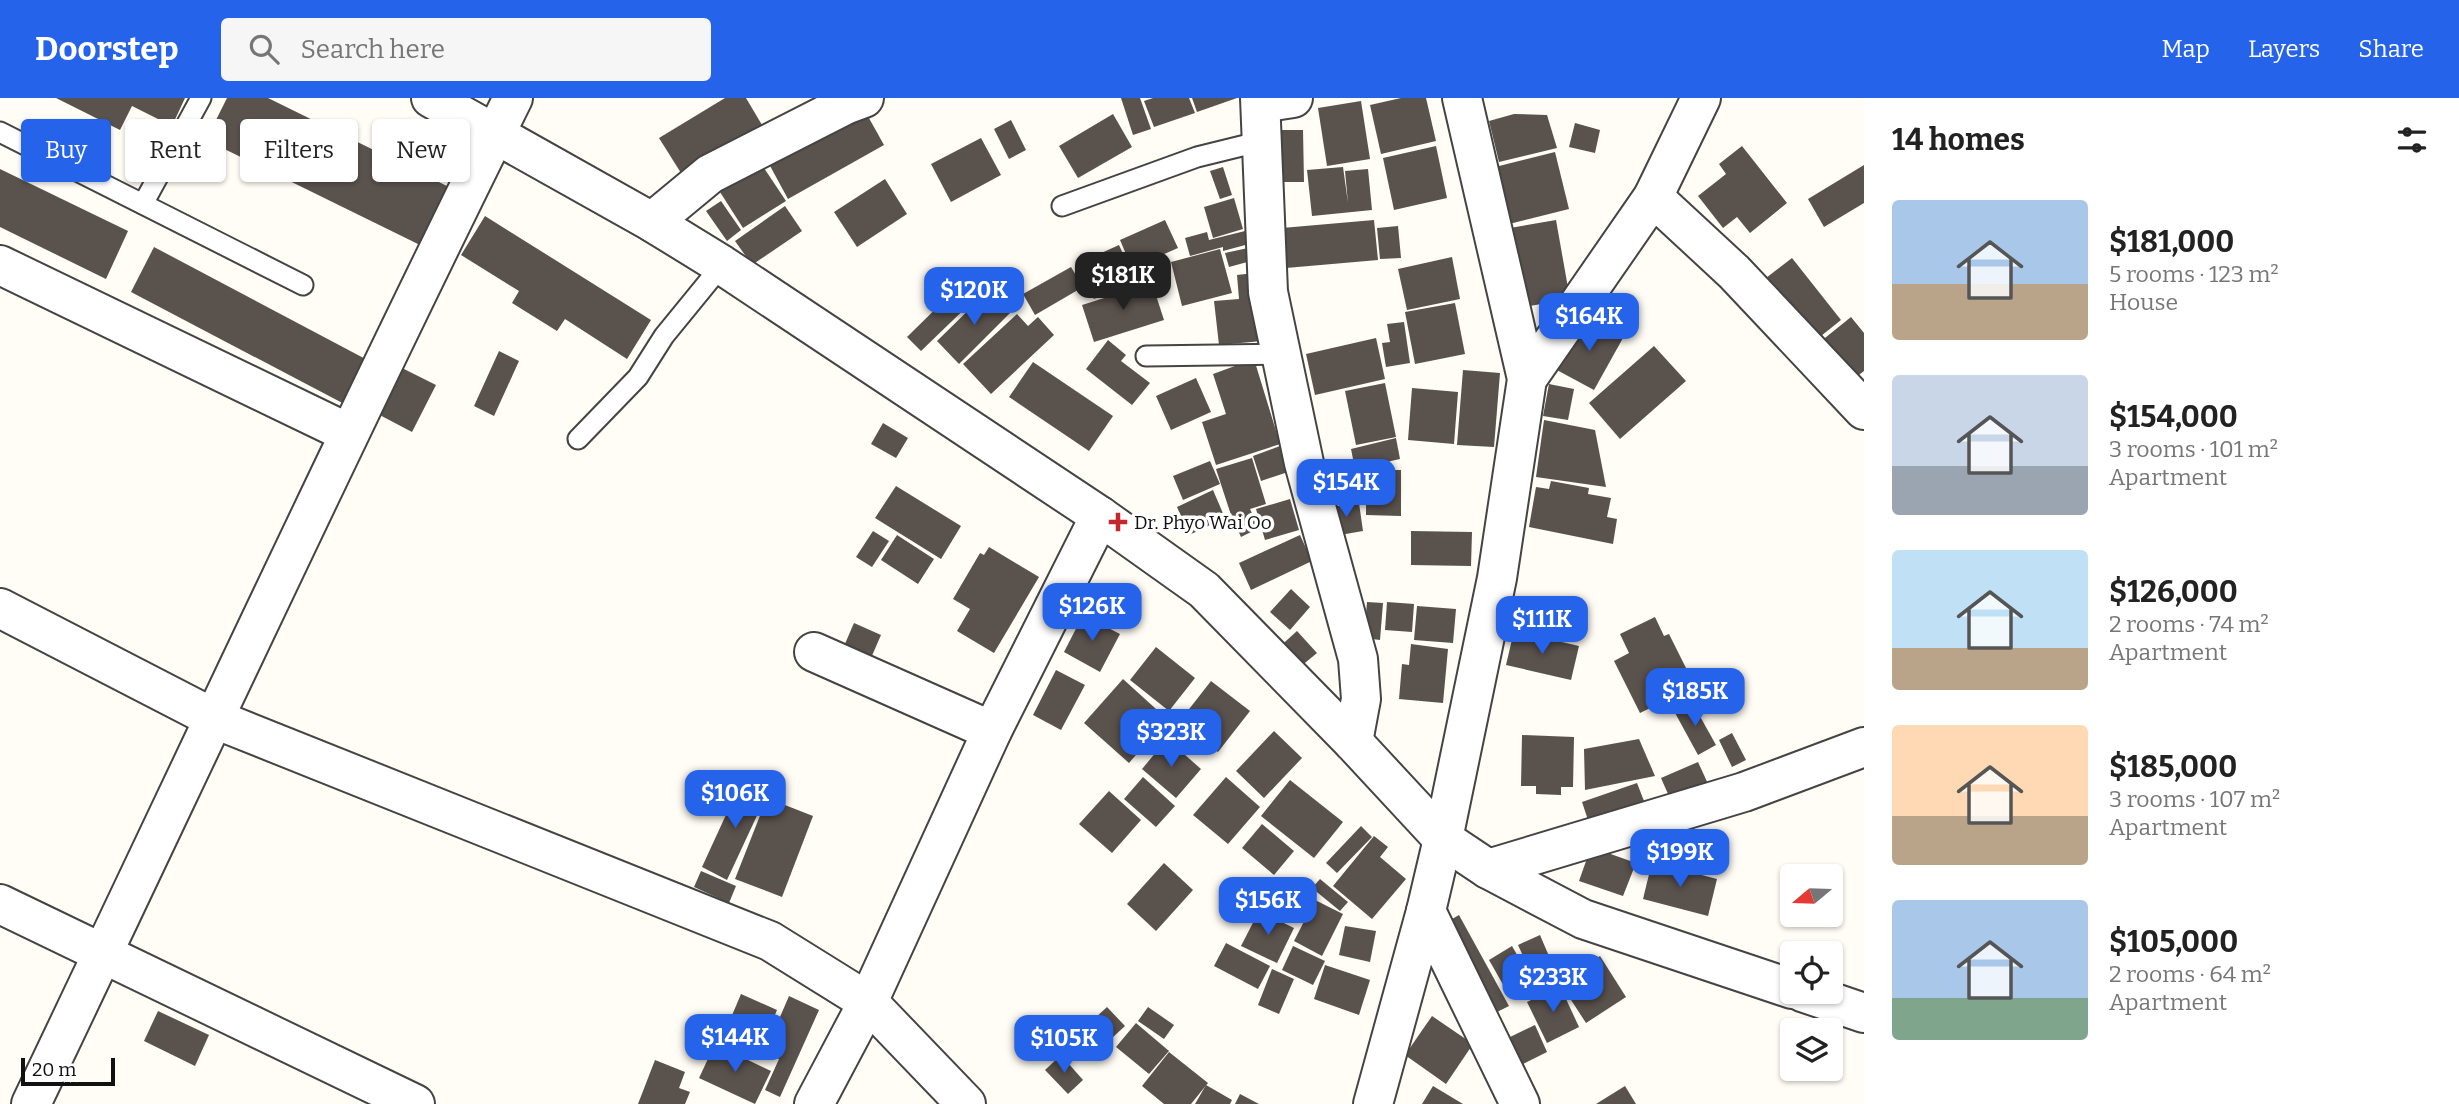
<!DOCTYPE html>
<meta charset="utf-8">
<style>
body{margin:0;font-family:Bitter,serif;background:#f6f6f6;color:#222;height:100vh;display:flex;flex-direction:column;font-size:26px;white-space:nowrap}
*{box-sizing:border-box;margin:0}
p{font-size:23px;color:#767676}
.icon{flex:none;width:38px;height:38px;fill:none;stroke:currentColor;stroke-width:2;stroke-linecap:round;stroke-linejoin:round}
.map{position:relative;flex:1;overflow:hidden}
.details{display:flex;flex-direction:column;background:#fff;width:595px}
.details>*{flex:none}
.hud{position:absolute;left:21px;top:21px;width:665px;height:63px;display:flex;gap:14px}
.needle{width:46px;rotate:251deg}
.controls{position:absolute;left:1780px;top:766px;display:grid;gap:14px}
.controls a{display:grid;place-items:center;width:63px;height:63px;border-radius:7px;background:#fff;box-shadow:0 2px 5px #0004;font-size:35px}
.scale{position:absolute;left:21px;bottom:18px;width:94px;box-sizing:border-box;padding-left:7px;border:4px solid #111;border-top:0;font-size:19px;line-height:24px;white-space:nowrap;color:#111;-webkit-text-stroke:5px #fff;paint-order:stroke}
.price{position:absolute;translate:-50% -60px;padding:0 16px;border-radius:14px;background:#2563eb;color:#fff;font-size:23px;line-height:46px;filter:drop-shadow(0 2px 4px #0008)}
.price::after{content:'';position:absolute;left:50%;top:42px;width:21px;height:16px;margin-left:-10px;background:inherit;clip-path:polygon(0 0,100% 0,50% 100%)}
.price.active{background:#222;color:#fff}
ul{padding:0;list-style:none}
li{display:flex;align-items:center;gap:21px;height:175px;padding:0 28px}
li span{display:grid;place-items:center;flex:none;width:196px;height:140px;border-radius:7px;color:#555}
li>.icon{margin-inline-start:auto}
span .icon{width:84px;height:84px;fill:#fffc;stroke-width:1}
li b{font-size:30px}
h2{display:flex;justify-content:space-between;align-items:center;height:84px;padding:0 28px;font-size:30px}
.chip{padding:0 24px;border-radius:7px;background:#fff;box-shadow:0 2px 5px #0004;font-size:24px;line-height:63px}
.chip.active{background:#2563eb;color:#fff}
header{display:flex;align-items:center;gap:42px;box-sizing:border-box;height:98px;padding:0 35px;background:#2563eb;color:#fff}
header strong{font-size:33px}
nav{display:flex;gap:38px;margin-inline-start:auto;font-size:24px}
.search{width:490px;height:63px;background:#f6f6f6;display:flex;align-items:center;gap:18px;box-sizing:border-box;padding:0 24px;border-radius:7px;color:#767676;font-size:26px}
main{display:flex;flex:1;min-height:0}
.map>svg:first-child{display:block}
.building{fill:#5a524d}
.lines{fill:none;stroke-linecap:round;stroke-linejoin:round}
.service-casing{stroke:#444;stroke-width:23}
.minor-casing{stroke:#444;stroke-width:42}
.tertiary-casing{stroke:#444;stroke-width:42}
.service{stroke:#fff;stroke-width:19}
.minor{stroke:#fff;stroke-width:38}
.tertiary{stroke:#fff;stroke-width:38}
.poi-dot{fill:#c4262e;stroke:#fff;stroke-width:2.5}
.labels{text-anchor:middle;stroke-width:7;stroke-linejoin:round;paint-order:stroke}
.poi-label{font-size:19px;fill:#111;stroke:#fff;text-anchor:start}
</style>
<header>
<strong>Doorstep</strong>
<div class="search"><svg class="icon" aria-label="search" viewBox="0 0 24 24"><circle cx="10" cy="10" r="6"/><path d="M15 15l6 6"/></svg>Search here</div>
<nav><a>Map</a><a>Layers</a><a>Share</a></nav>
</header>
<main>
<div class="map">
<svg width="1864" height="1006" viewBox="0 0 1864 1006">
<rect width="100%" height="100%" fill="#fffdf5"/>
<g class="building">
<path d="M56,0H185L172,28L132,8L120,32Z"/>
<path d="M227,0H268L449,89L420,147L206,42Z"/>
<path d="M725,0H746L762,27L681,75L659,40Z"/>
<path d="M1121,0H1140L1151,31L1133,37Z"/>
<path d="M1153,0H1189L1195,15L1154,29L1144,3Z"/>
<path d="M1192,0H1237L1197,14Z"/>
<path d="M1401,0H1426L1436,43L1381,56L1370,7Z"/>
<path d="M1361,3L1370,61L1327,68L1318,10Z"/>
<path d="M865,13L884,47L788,101L769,66Z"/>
<path d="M1113,16L1132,49L1078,80L1059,48Z"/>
<path d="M1514,16L1547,17L1557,50L1499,64L1489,23Z"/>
<path d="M1011,22L1026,52L1009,61L994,31Z"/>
<path d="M1575,25L1600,32L1595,55L1569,49Z"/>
<path d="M1270,32H1303L1304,84H1271Z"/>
<path d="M981,40L1001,77L951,104L931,66Z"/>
<path d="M1436,48L1447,100L1394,112L1383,60Z"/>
<path d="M1742,48L1787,105L1750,135L1737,119L1723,130L1698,98L1726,76L1719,66Z"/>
<path d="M1555,54L1569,111L1509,126L1495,69Z"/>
<path d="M762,67L786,103L743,130L720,94Z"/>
<path d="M1864,67V105L1824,129L1808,101Z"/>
<path d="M1223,69L1232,97L1220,101L1210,73Z"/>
<path d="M1343,69L1348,105L1345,73L1368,71L1372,112L1312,118L1307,72Z"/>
<path d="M0,71L128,133L106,181L0,129Z"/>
<path d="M885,81L907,116L857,149L834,114Z"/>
<path d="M1234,100L1243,131L1213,140L1204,109Z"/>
<path d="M721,103L741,132L727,143L706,113Z"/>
<path d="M785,108L802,133L752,167L735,143Z"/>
<path d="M485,118L651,222L627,261L565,221L557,233L512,205L519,193L461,157Z"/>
<path d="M1165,122L1178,150L1132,170L1120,142Z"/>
<path d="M1374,122L1378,162L1286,170L1282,130Z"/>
<path d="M1556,122L1570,201L1524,209L1510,130Z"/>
<path d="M1398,128L1401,160L1380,161L1377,130Z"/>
<path d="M1245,133L1249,146L1223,153V149L1190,158L1185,140L1207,134L1209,142Z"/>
<path d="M1119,147L1135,182L1094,201L1077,166Z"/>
<path d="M154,149L373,265L350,309L131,194Z"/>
<path d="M1248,150L1251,163L1229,169L1225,155Z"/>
<path d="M1220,151L1232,195L1182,208L1171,164Z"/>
<path d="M1452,159L1460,201L1407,212L1398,171Z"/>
<path d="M1792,160L1841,222L1811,246L1762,183Z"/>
<path d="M1071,169L1083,189L1035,217L1023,196Z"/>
<path d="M1254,175L1262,243L1219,247L1214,203L1239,201L1237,177Z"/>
<path d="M964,183L978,198L921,253L907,239Z"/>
<path d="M1152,185L1164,222L1094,244L1082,207Z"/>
<path d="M989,192L1011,214L959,266L937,243Z"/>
<path d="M1455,205L1465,256L1415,266L1405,214Z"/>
<path d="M1017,216L1028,228L1038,219L1054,237L991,296L963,266Z"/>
<path d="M1585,218L1623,240L1594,292L1555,271Z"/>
<path d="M1851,219L1864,235V273L1846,287L1815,248Z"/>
<path d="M1404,224L1410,265L1386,269L1382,245L1390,244L1387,226Z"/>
<path d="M1376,240L1385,281L1315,297L1306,256Z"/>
<path d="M1108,242L1126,257L1121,263L1150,285L1132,307L1086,271Z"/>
<path d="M1654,248L1686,283L1620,341L1589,305Z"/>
<path d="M499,253L519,263L494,318L474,308Z"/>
<path d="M1254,261L1280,346L1216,367L1202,324L1226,316L1213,276Z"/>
<path d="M1033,264L1113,318L1089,353L1009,299Z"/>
<path d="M398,268L436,287L412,334L374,314Z"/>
<path d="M1463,272L1500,275L1494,349L1457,347Z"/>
<path d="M1196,280L1211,314L1171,332L1156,298Z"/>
<path d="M1385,285L1396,339L1356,347L1345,293Z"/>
<path d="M1549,286L1574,291L1568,322L1543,318Z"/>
<path d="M1412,290L1458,294L1454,346L1408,342Z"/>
<path d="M1544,322L1595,332L1606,389L1536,379Z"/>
<path d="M883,325L908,340L896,360L871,346Z"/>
<path d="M1396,340L1400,361L1355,371L1351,351Z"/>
<path d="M1280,348L1288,374L1261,383L1253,358Z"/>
<path d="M1252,360L1266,406L1250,411L1259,430L1241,439L1231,417L1216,371Z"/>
<path d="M1210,363L1220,386L1183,402L1173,378Z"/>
<path d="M1366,372H1401V418L1366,417Z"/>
<path d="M1551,383L1589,390L1588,396L1611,400L1607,419L1617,421L1613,446L1529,429L1536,389L1549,391Z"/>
<path d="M896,388L961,428L941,461L875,420Z"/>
<path d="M1213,392L1225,420L1189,437L1177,409Z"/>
<path d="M1290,401L1299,432L1265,442L1256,411Z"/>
<path d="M1359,405L1363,433L1334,438L1330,409Z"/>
<path d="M873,433L889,443L872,469L856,459Z"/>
<path d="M1411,433L1472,434L1471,468L1411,467Z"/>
<path d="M897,437L934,461L918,486L881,462Z"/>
<path d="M1300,437L1312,463L1251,492L1239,465Z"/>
<path d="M989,449L1039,479L994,555L957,533L970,511L953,501L980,455L984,457Z"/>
<path d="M1291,491L1310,509L1290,532L1270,514Z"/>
<path d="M1367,504L1383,505L1380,542L1364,540Z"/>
<path d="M1387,504L1414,506L1412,534L1385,532Z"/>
<path d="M1417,508L1456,511L1453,545L1414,542Z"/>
<path d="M1083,517L1120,536L1100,574L1064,554Z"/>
<path d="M1655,519L1664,538L1669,536L1695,588L1640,615L1614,563L1629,555L1620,536Z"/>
<path d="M854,525L881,537L871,560L844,548Z"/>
<path d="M1297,533L1317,555L1294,574L1276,552Z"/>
<path d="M1514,533L1579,548L1571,582L1506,567Z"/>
<path d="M1411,546L1448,551L1443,605L1399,601L1402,566L1409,567Z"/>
<path d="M1156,549L1195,580L1169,613L1130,582Z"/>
<path d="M1056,572L1085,587L1061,632L1033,617Z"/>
<path d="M1123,581L1167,621L1129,665L1084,625Z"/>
<path d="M1211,583L1250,613L1218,654L1179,624Z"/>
<path d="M1692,604L1716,647L1698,657L1674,613Z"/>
<path d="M1274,633L1302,660L1264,700L1236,673Z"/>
<path d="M1732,635L1746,662L1732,669L1719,642Z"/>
<path d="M1522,637L1574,639L1573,689H1561V697L1536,696V688H1521Z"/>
<path d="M1167,641L1201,671L1176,700L1142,671Z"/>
<path d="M1639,641L1655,678L1585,692L1584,651Z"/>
<path d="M1698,664L1709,688L1672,705L1661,680Z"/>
<path d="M1143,679L1175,708L1156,729L1124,701Z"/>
<path d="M1226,679L1260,709L1228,746L1193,717Z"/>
<path d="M742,682L768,694L727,782L702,769Z"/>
<path d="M1290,682L1343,724L1314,760L1261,718Z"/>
<path d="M1637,685L1644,703L1588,722L1582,704Z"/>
<path d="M1109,693L1141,722L1112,755L1079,726Z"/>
<path d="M767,700L813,718L782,799L735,781Z"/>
<path d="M1262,726L1294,753L1274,777L1242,750Z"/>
<path d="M1361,728L1372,739L1337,775L1326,765Z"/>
<path d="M1662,732L1710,744L1703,774L1654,762Z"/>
<path d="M1374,738L1388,749L1380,759L1406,781L1372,821L1333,788Z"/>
<path d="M1591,749L1636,765L1623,798L1579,783Z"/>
<path d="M1652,764L1717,781L1708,818L1643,801Z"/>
<path d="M1164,765L1193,792L1156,833L1127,806Z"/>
<path d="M701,773L736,788L729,805L694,789Z"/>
<path d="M1320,781L1348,804L1340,813L1312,790Z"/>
<path d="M1315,802L1343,816L1322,858L1294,843Z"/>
<path d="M1259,813L1294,830L1277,865L1241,848Z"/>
<path d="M1459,817L1509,908L1495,915L1445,825Z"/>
<path d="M1345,828L1376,833L1370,864L1339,857Z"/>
<path d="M1540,837L1560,884L1539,893L1518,847Z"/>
<path d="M1226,845L1270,868L1258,891L1214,868Z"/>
<path d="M1293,848L1325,863L1313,887L1282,872Z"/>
<path d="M1512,848L1528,876L1505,890L1489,862Z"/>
<path d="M1600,858L1626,899L1586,925L1560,885Z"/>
<path d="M1325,867L1370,882L1359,917L1314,901Z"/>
<path d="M1272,871L1294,881L1279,916L1258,907Z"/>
<path d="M1560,888L1579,929L1547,945L1527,904Z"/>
<path d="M741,896L777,912L758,957L722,941Z"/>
<path d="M789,898L819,912L780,999L765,992L779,961L765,954Z"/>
<path d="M1107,909L1125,928L1100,951L1082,932Z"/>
<path d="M1148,909L1174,927L1164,941L1138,923Z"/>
<path d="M158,913L209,937L195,968L144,943Z"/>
<path d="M1432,918L1473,946L1446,986L1405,957Z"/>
<path d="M1136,925L1169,953L1149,976L1116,949Z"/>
<path d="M1535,927L1547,954L1523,966L1510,939Z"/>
<path d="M715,946L771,973L755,1006L699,980Z"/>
<path d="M1169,954L1208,985L1191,1006H1164L1142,988Z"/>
<path d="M1061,957L1083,982L1068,996L1045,972Z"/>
<path d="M655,962L685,974L679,990L690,994L685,1006H638Z"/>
<path d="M1206,987L1232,1002L1230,1006H1195Z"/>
<path d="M1433,988L1463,1006H1422Z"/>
<path d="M1625,988L1636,1006H1596Z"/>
<path d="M1240,996L1259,1006H1235Z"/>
</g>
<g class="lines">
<g class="service-casing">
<g id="service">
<path d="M0,34L303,187"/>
<path d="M143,106L201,0"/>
<path d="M1062,108L1197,59L1262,43"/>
<path d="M1146,258L1281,256"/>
<path d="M578,341L638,279L664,238L722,167"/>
</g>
</g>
<g class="minor-casing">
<g id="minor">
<path d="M1260,0L1268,194L1304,365L1358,561L1361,601L1353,644"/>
<path d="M1261,5L1293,0"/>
<path d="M1653,99L1734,174L1864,312"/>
<path d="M652,124L710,76L845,7L864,0"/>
<path d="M0,167L348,335"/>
<path d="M1527,281L1653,99L1701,0"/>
<path d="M0,510L215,621L770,843L868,904L966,1006"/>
<path d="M814,554L992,633"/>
<path d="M1488,771L1744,694L1864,649"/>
<path d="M0,806L415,1006"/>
<path d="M1426,813L1520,1006"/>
<path d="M31,1006C191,671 348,333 513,0"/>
<path d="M814,1006L868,904L992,633L1100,418"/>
</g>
</g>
<g class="tertiary-casing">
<g id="tertiary">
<path d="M431,0L652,124L722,167L1100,418L1204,492L1353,644L1443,741L1488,771L1583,821L1792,891"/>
<path d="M1802,894L1864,915"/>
<path d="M1373,1006L1426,813L1443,741L1497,480L1527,281L1462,0"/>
</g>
</g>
<use href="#service" class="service"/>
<use href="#minor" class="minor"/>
<use href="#tertiary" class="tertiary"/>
</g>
<path class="poi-dot" d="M1114.5 413.5h7v7h7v7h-7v7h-7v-7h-7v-7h7z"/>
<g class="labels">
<g class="poi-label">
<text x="1134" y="431">Dr. Phyo Wai Oo</text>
</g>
</g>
</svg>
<div class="controls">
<a><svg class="needle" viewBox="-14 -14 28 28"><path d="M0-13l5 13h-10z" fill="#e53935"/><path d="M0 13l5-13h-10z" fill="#767676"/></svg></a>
<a><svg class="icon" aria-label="locate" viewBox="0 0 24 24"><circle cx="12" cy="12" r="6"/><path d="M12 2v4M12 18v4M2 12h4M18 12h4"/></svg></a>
<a><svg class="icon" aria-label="layers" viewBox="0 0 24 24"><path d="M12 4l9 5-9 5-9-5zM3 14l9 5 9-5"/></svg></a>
</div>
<div class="scale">20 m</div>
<b class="price active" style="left:1123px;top:214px">$181K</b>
<b class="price" style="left:974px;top:229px">$120K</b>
<b class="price" style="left:1589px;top:255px">$164K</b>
<b class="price" style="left:1346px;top:421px">$154K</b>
<b class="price" style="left:1092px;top:545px">$126K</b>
<b class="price" style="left:1542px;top:558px">$111K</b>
<b class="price" style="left:1695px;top:630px">$185K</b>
<b class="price" style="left:1171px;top:671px">$323K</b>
<b class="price" style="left:735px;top:732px">$106K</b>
<b class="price" style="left:1680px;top:791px">$199K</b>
<b class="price" style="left:1268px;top:839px">$156K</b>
<b class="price" style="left:1553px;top:916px">$233K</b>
<b class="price" style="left:735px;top:976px">$144K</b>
<b class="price" style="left:1064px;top:977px">$105K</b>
<div class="hud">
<a class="chip active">Buy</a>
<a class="chip">Rent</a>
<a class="chip">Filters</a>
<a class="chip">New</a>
</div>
</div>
<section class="details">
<h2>14 homes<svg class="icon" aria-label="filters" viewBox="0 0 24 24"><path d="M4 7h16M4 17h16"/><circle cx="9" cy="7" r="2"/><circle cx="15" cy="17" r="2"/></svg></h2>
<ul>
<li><span style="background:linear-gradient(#a9c7e8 60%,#b9a48a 0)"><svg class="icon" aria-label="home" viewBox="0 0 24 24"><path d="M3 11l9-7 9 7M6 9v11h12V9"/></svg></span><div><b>$181,000</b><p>5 rooms · 123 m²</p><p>House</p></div></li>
<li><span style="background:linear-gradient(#c9d6e8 65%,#9aa5b1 0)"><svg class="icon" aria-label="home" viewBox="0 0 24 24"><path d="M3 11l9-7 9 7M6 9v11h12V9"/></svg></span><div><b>$154,000</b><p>3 rooms · 101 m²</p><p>Apartment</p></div></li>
<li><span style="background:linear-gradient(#bfe0f5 70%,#b9a48a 0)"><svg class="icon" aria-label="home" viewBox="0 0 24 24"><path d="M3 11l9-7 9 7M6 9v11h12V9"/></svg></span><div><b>$126,000</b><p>2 rooms · 74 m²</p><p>Apartment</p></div></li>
<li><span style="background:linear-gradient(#ffd9b3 65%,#b9a48a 0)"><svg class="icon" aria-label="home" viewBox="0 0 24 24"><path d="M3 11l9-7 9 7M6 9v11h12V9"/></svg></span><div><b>$185,000</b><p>3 rooms · 107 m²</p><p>Apartment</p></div></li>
<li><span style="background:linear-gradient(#a9c7e8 70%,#7fa58c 0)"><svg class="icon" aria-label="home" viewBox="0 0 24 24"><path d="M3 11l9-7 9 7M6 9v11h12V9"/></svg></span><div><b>$105,000</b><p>2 rooms · 64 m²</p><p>Apartment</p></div></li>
</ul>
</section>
</main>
